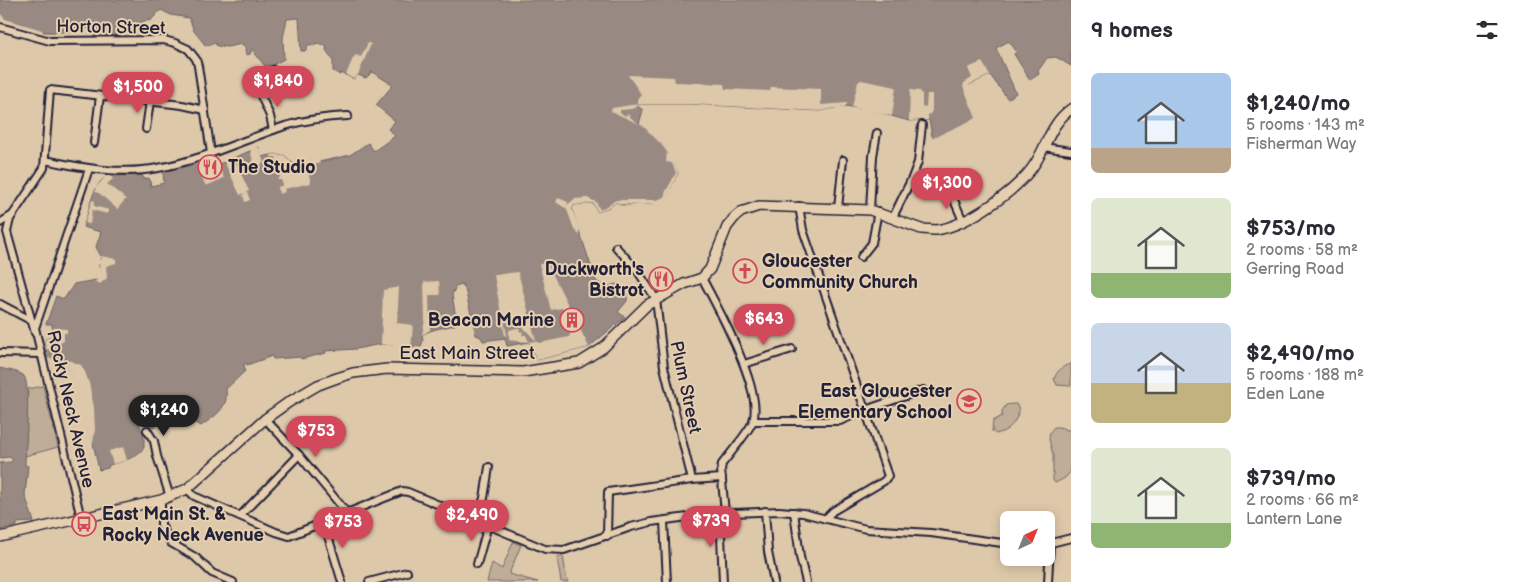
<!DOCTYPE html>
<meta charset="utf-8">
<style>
body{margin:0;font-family:"Balsamiq Sans",sans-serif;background:#f2f2f3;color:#2b2b33;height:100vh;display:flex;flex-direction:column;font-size:19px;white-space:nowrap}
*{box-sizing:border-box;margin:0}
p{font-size:16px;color:#7c7c81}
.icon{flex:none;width:28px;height:28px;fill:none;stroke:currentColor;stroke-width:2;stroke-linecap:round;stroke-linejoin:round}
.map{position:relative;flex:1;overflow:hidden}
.drawer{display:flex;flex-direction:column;background:#fff;width:450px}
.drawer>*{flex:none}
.needle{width:32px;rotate:43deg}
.controls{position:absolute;left:1000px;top:511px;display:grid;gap:10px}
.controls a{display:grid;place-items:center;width:55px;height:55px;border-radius:8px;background:#fff;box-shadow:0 2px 12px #0003;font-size:25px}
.price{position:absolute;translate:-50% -42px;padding:0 11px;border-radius:18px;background:#d1495b;color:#fff;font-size:16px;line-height:32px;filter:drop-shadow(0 1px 2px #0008)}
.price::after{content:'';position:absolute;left:50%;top:30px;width:15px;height:11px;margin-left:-8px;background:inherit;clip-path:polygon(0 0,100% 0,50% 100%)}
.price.active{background:#222;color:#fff}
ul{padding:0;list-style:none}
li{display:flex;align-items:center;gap:15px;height:125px;padding:0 20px}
li span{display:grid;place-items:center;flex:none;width:140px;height:100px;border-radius:8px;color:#555}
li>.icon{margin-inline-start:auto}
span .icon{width:60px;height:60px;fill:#fffc;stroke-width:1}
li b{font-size:21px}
h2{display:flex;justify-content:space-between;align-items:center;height:60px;padding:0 20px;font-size:21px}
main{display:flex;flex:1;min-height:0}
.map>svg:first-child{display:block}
.green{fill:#bfad98;stroke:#70686a}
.water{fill:#988a82;stroke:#696066}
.pier{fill:#dec8aa}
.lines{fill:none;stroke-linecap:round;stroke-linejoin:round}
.street-casing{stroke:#22223b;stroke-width:10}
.secondary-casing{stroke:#22223b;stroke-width:12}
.street{stroke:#e6cfaf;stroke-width:6}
.secondary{stroke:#e6cfaf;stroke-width:9}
.labels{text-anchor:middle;stroke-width:4;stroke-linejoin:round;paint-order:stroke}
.street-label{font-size:18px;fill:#22223b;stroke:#e6cfaf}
.poi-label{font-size:18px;font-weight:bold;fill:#22223b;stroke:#e6cfaf;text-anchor:start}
</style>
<main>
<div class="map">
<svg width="1071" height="582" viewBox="0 0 1071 582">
<rect width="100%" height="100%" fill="#dec8aa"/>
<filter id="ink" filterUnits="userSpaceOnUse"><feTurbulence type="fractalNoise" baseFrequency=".02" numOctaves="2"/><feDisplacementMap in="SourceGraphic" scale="10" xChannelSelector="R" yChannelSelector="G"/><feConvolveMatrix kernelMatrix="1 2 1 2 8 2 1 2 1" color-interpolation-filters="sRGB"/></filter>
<g filter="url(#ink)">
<g class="green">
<path d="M1071,364V386L1057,385L1054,379C1057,371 1062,366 1071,364Z"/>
<path d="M43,386L58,447L25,456L28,389Z"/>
<path d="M1013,404H1016L1019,409C1017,422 1009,431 996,434L992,431L993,421L1002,416V411L1006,405Z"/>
<path d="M1054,427H1059L1071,431V471L1065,478L1055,483L1053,480V455L1049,439L1050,432Z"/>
<path d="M513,542L521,545L509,574L538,582H487L492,563L502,569Z"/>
<path d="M563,556L567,580L568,582H561L557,558Z"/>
</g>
<g class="water">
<path d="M0,0H1071V66L1056,57L1047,58L1038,71L1039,74L1030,80L1014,54L1017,52L1009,41L996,48L1016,93L1008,99L990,75L967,86L980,117L935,140L932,136L929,120L909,121L867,109L844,106L820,111L690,104H638L637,106L643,110L639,124L644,125L669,152V160L673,162L678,173L666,198L651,204L623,205L619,204L617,202L609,207L598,212L593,203L574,205L572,209L596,281L605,287L616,284L622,287L627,294V301L618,312L625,317L589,347L537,360L529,342L507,346L505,338L483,341L481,337L476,335L465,289L462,284L456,286L452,295L457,324C445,328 433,328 422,335L423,340L421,347L381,344L356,349L325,351L326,353L301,359V357L273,359L272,356L247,365L246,363L244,364L245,371L226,389C229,408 215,416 201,426L196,423C191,423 176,423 172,424L167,421L153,427L148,425V422L139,412L135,414L144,436V448C134,459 123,461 109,465L108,468L99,470L77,371L47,362L44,351L47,350L44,340L53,336L52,324H46L56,296L64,299L74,284L96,280L100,283L105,272L99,267V260L102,258L96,247L101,232L83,227C90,212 92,179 110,176L142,175L144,179L149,178L151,186L164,183L163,171L196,163L199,169L222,163L259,147L261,157L276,154L280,156L284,155L296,166L304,164L306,165L350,155L368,143L374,151L395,136L388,129L395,121L376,105L393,85L372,72L366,78L358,75L354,79L341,73L340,75L333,71V60L326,50L327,46L316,43L314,46L309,44L305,51H301L299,18L287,19L283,38L284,59L271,66H265L255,54L253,48L250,54L246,55L245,47L242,44L227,47L217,46L215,43L206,46L194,31L189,18L171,15L161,10L151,20L133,24L125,33L118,36L102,37L107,32L106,28L98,29L95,33L44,32L2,19L0,17Z"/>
<path d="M0,368C7,370 17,371 23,375C32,382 25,450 25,465L28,466L25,495L34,522L17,523V526L0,530V463L11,462L13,459L9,457L0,458Z"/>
</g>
<g class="pier">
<path d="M0,13L5,19L42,30L44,34L0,22Z"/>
<path d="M91,28L96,32L93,36L51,35V33L76,32Z"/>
<path d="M368,43L371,44L358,75L354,79L346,75L353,58L356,55L361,57Z"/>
<path d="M982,62L990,75L969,85L982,117L981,121L936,143L933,138L976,118L963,86L964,83L972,78L968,68Z"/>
<path d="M628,75L674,77L675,82L724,84L725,89L770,91L771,87L821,89V105L847,103L846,106L820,111L690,104H638L637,107L631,109L620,110V113L626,116L627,114L630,116V117L639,124L644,123L659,137L670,151L678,173L666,200L658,203L642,205L619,204L617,202L609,207L598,212L593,203L574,205L572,209L580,230L579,231L580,236L574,229L566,207L565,208L556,202L558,198L568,202L567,205L575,199L587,198L596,202L600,210L616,200H657L664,197L666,191L676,173L672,163L666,162L667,152L661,144L643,126L611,111L612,108L638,104V98L641,94Z"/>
<path d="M861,80L896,87L892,116L852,107L858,82Z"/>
<path d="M910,90L920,91L922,94V107H926L927,94H932V111L930,114L928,115V120L909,121Z"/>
<path d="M259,147L264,163L254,166L250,149Z"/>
<path d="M276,154L280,156L284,155L295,166L306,165L318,159L320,163L307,168L311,183L284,189L285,192L279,194L278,187L283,185L281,180H277L280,177L276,157H271V155Z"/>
<path d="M233,157L249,191L247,192L250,200L245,202L243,195L245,193L240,195L224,161Z"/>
<path d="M198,162L200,166L217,162L224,178L206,186L198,170L196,163Z"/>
<path d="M110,175L113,179L107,184L126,199L117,209L99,193L95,192L96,187L106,176Z"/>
<path d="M92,200L95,201L94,206L109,210L108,214L92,210L90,224L85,223Z"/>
<path d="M101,256L116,259V263L106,266L107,278L100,284L94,281L100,280L102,275L103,272L100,268L99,264H97L96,260L102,259Z"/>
<path d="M547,263L589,347L537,360L529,342L509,340V330L517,328H520L519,331L523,332L522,335H526L529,342L536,341L521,325L526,323L524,320L504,321L507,335L505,336L494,275L518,272L536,341L539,343L569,337L571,331L562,308L551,310L539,264Z"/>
<path d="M439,281L440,295H429L430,330L422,335L425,320L424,282Z"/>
<path d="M399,287L397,323L413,325L411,348L381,344L383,290Z"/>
<path d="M53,328L67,329V333H64V341L47,350L44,340L53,336Z"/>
<path d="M46,358L71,361L81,365L85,372L89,383L94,408L95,430L93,443H90L79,385L75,373L72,370L47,363Z"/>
<path d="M123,447L127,460L113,464L109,451Z"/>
</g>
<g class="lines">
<g class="street-casing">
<g id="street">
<path d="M0,27L50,41L164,40L175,43L188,49L196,59L198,66L211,153"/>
<path d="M273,70L262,85L260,94L270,116L273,130"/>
<path d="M146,129L150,101"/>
<path d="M94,143L100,96"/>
<path d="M1043,147L1071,151"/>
<path d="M45,160C82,168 121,175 158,168C202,160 243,140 285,126C304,120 328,117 348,116"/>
<path d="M950,191L963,221"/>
<path d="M799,206L803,230L888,476L884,481L833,511L825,519"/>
<path d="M838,208L843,160"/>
<path d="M870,210L873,156L877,133"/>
<path d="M893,217L912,178L918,162L922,125"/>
<path d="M0,223L11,216"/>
<path d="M616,247L637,270L656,299L664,367L692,480"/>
<path d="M861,257L872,243L878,211"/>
<path d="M702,278C717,306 764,391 753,421C750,430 729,455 722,464L721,470L725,513"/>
<path d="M0,304L32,321"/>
<path d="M35,333L7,232L10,219L44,168L50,90L182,105L205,110"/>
<path d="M1,353L40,354"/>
<path d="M744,364L792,349"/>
<path d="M265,419L299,455L347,513"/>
<path d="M753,421H840L865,410L923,390"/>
<path d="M147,430L154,441L157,456L170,497"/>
<path d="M187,489L194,496L276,532L289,536L402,491L408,492L545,549L564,550L631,527L651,522L710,514L779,511L803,513L866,529L931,533L1009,544"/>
<path d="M161,500V525L171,543L195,557L212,573L233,582"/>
<path d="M765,511L768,552L774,582"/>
<path d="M794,512L800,557L806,582"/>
<path d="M720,513L723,582"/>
<path d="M240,516L299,455"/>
<path d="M81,518L35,328L89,169"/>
<path d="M477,520L484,498L489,467"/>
<path d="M664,521L667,582"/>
<path d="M324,523L342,582"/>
<path d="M607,536L608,492L692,480L722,478"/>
<path d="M1047,544L1071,538"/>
<path d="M477,564L488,525"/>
<path d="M369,582L407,572"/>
<path d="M1048,582L1050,544"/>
</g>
</g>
<g class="secondary-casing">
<path id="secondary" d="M0,537L161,500L187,489L265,419L289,402L318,385L337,378L353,373L387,369L523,372L579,363L603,348L647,305L684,284L702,278L710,269L727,227L734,218L741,212L759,206L870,210L921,229C926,229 931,230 936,230C967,226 1020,189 1036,162C1047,144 1052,122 1071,109"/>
</g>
<use href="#street" class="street"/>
<use href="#secondary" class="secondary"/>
</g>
</g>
<defs>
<g id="restaurant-ring" transform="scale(1.25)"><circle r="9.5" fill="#e6cfaf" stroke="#d1495b" stroke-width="1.5"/><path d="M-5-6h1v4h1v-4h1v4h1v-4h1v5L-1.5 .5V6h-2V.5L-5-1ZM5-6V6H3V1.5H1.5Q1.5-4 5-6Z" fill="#d1495b"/></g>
<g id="church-ring" transform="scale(1.25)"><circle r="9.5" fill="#e6cfaf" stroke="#d1495b" stroke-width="1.5"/><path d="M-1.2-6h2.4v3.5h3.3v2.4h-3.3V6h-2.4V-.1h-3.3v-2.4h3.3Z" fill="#d1495b"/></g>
<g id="building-ring" transform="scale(1.25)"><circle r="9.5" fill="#e6cfaf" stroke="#d1495b" stroke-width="1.5"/><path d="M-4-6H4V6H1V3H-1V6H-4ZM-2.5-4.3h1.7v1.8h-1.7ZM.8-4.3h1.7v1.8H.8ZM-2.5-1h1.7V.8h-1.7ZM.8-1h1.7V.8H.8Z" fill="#d1495b"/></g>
<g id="school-ring" transform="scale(1.25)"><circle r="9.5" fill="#e6cfaf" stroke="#d1495b" stroke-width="1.5"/><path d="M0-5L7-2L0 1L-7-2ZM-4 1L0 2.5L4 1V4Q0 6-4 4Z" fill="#d1495b"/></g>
<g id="bus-ring" transform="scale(1.25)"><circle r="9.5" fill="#e6cfaf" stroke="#d1495b" stroke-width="1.5"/><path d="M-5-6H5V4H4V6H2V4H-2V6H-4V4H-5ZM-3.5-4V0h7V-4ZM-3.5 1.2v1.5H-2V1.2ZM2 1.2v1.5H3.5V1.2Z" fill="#d1495b"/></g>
</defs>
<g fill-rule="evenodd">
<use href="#restaurant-ring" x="210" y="167"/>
<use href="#church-ring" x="745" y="271"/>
<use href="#restaurant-ring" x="661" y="279"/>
<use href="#building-ring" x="572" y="320"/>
<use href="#school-ring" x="969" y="401"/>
<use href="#bus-ring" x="84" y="524"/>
</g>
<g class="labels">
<g class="street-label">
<text transform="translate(111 27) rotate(1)" y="6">Horton Street</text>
<text x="467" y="359">East Main Street</text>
<text transform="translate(686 387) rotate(78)" y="6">Plum Street</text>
<text transform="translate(71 409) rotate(77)" y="6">Rocky Neck Avenue</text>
</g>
<g class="poi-label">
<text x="228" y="173">The Studio</text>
<text x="762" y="267">Gloucester<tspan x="762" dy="21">Community Church</tspan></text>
<text x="644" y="275" text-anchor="end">Duckworth's<tspan x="644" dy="21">Bistrot</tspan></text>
<text x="554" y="326" text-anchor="end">Beacon Marine</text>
<text x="952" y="397" text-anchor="end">East Gloucester<tspan x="952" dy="21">Elementary School</tspan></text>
<text x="102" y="520">East Main St. &amp;<tspan x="102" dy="21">Rocky Neck Avenue</tspan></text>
</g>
</g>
</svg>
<div class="controls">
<a><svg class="needle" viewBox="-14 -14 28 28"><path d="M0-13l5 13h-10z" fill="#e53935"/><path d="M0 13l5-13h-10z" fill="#7c7c81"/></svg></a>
</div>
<b class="price" style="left:278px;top:108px">$1,840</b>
<b class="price" style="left:138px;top:114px">$1,500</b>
<b class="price" style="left:947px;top:210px">$1,300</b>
<b class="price" style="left:764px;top:346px">$643</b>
<b class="price active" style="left:164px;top:437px">$1,240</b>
<b class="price" style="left:316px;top:458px">$753</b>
<b class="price" style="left:472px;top:542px">$2,490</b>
<b class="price" style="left:711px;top:548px">$739</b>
<b class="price" style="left:343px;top:549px">$753</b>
</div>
<section class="drawer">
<h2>9 homes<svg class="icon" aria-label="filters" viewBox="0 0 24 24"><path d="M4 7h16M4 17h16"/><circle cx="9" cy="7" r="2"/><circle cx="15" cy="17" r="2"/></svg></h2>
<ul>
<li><span style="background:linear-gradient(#a9c7e8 75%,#b9a48a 0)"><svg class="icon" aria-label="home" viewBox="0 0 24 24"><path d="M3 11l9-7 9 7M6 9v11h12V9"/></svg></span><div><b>$1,240/mo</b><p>5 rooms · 143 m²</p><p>Fisherman Way</p></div></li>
<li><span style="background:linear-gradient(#dfe7d0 75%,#8fb573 0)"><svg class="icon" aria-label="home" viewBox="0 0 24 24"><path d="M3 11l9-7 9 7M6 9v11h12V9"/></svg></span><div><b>$753/mo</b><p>2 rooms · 58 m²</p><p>Gerring Road</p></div></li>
<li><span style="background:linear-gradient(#c9d6e8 60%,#c2b280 0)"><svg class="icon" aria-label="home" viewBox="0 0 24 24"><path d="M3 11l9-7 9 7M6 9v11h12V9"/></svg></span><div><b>$2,490/mo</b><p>5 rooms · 188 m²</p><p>Eden Lane</p></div></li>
<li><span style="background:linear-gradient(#dfe7d0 75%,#8fb573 0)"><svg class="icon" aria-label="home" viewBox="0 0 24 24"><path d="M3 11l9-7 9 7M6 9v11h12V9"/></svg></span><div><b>$739/mo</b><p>2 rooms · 66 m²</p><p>Lantern Lane</p></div></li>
</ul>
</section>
</main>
